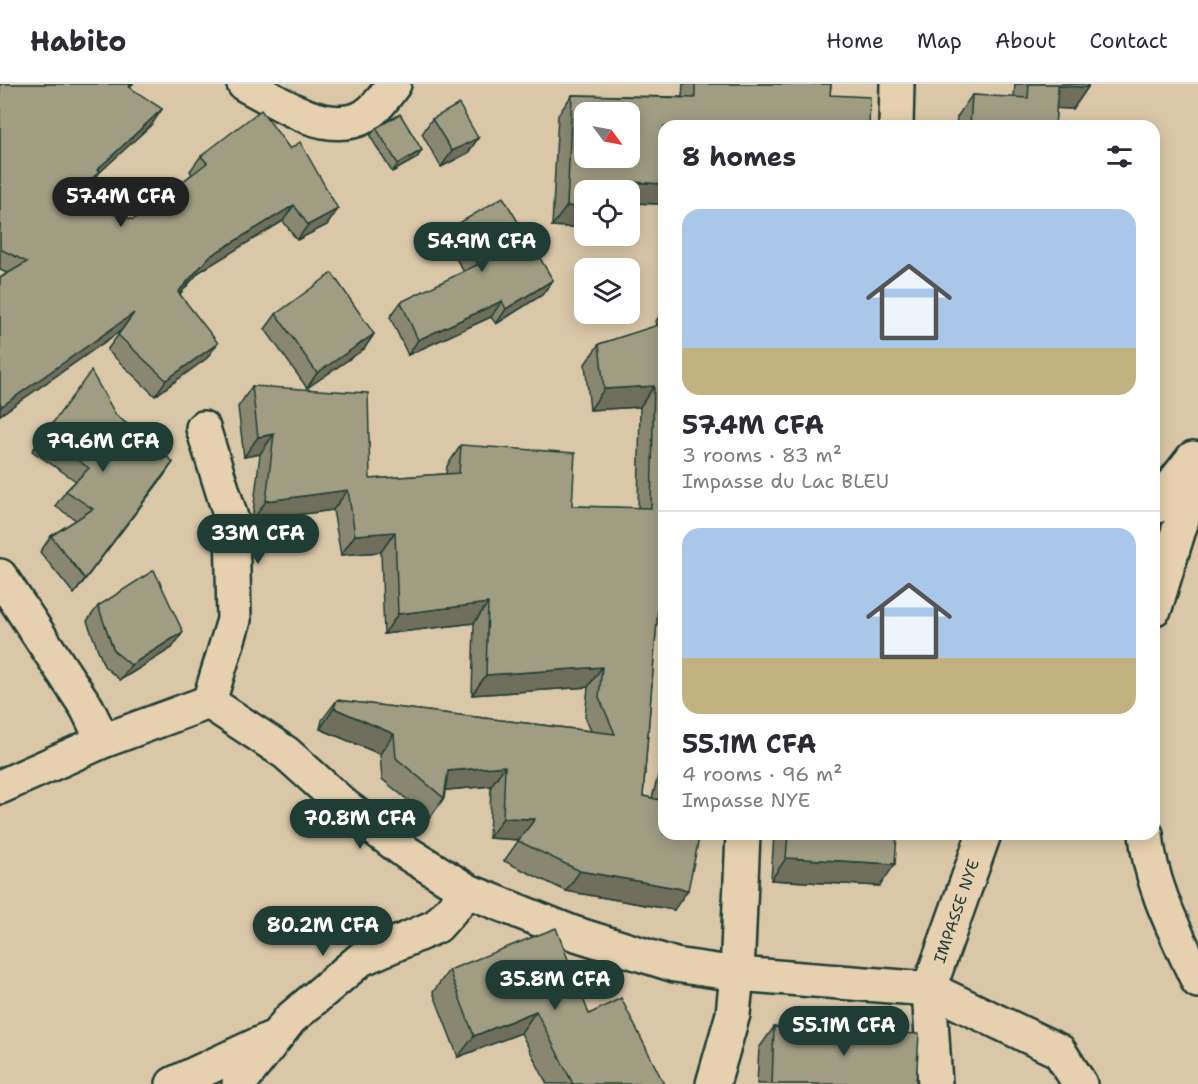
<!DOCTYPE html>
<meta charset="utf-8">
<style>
body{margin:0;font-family:"Shantell Sans",sans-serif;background:#f7f7f7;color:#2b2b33;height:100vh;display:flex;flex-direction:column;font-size:22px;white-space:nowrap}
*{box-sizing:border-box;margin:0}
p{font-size:20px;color:#7c7c81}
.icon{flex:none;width:33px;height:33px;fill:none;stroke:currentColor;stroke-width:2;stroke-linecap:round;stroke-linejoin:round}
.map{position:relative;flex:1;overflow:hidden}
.drawer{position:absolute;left:658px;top:36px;width:502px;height:720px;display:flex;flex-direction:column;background:#fff;border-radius:18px;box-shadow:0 3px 15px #0003}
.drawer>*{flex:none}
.needle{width:39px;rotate:122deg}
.tools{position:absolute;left:574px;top:18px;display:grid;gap:12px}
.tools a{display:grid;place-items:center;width:66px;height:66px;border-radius:12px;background:#fff;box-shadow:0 3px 15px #0003;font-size:30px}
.price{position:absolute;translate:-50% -51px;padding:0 14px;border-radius:21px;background:#1f3d34;color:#fff;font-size:20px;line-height:39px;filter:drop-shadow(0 2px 3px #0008)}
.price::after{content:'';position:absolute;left:50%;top:36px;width:18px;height:14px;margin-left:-9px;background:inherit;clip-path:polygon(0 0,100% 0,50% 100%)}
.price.selected{background:#222;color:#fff}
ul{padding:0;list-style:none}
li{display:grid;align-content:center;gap:12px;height:318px;padding:0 24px}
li+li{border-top:2px solid #e1e1e2}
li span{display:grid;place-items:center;height:186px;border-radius:18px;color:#555}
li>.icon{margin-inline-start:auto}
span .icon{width:108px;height:108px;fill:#fffc;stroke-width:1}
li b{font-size:26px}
h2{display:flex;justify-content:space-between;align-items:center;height:72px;padding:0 24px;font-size:26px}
header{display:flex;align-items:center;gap:36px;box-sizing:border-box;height:84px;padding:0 30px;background:#fff;border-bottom:2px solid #e1e1e2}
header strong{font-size:28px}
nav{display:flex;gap:33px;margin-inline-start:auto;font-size:21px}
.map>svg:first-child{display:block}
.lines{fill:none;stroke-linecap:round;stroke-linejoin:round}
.street-casing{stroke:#1f3d34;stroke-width:38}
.street{stroke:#e6d0af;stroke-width:33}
.wall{fill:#8a8771;stroke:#1f3d34;stroke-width:1.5}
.shaded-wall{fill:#706e5c;stroke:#1f3d34;stroke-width:1.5}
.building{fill:#a09d83;stroke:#1f3d34;stroke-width:1.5;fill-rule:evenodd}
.labels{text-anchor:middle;stroke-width:4.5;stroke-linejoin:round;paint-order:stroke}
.street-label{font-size:16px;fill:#1f3d34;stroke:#e6d0af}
</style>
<header>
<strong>Habito</strong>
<nav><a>Home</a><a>Map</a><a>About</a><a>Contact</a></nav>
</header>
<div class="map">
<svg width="1198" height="1000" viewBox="0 0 1198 1000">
<rect width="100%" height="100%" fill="#dac7a8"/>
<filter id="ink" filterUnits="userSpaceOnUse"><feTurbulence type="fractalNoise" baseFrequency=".0167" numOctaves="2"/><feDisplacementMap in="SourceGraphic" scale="12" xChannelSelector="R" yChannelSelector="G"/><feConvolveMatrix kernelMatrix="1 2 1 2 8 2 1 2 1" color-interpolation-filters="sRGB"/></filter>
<g filter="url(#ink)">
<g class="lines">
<g class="street-casing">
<g id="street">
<path d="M244,0C275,16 316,46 353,37C371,33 384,14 394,0"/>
<path d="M896,42L897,0"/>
<path d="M203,344L232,437L234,536L209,618"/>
<path d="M1155,423L1193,374"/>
<path d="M0,492L87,624L103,657"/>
<path d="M1155,524L1198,383"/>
<path d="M0,703L103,657L209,618L286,669L346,723L407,769L468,807L573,849L675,881L737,890L929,905L1059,967L1080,1000"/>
<path d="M1146,750C1150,801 1177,851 1198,897"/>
<path d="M173,1000L270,955"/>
<path d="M239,1000L290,935L361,875L437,842L468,807"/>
<path d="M713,1000L733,930L737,890L743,750"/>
<path d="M935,1000L929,905L984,750"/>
</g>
</g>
<use href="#street" class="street"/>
</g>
<g class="wall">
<path d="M0,0H133L130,4L162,25L152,40L99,89L89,103L75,116L133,136L192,90L190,87L201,72L290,65L338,125L327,141L297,156L283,137L199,188L180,210L207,274L155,312L107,266L122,246L0,331V194L7,189L0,186Z"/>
<path d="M683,0H831L830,11L664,42V116L662,120L633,119L585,106V144L552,142L558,31L572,11L682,13Z"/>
<path d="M1015,0H1088V3L1073,25L1056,24L1055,42H956L957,33L972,11L1014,14Z"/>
<path d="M432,35L478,54L468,69L441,83L422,50Z"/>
<path d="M376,44L417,74L392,88L370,52Z"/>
<path d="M456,141L553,196L542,211L496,240L491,233L408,271L390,233L401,218L464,188L445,156Z"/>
<path d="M664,225V508H659L643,712L652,714L664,670V750L674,826L566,807L504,777L519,756L489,754L491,702L445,706L444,714L430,734L382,695L380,670L320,645L322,636L337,616L591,647L585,633L588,603L472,611L474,539L384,550L381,468L341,471L333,426L252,437L260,370L244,373L238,323L252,302L370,395L446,390L447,382L461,361L572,422L638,424L640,323L590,326L585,280L599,260L657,242L656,237Z"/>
<path d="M276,230L374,250L364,265L307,304L265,245Z"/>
<path d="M116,331L173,378L74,510L40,468L51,452L76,436L55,422L66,407L76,397L32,367L43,352Z"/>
<path d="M98,522L183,548L172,564L120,596L104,582L87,537Z"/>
<path d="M774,750H897L880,802L771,796Z"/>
<path d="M449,886L589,930L664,1000H547L521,949L458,973L433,908Z"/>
<path d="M774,943L916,1000H757L759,964Z"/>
</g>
<g class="shaded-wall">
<path d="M1058,2L1088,3L1073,25L1043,24Z"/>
<path d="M162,25L152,40L99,89L89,103L60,131L71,115L97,86Z"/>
<path d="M478,54L468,69L441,83L452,67Z"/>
<path d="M422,66L417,74L392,88L398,80Z"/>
<path d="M633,98L664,100V116L662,120L630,119Z"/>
<path d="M294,121L283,137L199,188L167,224L178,208L210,172Z"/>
<path d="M567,122L585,123V144L552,142Z"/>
<path d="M338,125L327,141L297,156L308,141Z"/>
<path d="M553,196L542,211L496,240L506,225Z"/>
<path d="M502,217L491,233L408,271L418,256Z"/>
<path d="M134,229L123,245L0,331V325L2,322Z"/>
<path d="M374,250L364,265L307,304L317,289Z"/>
<path d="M218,259L207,274L155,312L166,296Z"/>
<path d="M654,302L640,323L590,326L604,305Z"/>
<path d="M274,350L260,370L244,373L258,353Z"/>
<path d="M173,378L163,393L74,510L85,495Z"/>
<path d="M348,406L333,426L252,437L266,417Z"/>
<path d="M395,448L381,468L341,471L355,451Z"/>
<path d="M661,487H664V508L647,507Z"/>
<path d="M488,519L474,539L384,550L398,530Z"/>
<path d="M183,548L172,564L120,596L131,581Z"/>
<path d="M602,583L588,603L472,611L486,591Z"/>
<path d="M334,624L394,650L380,670L320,645Z"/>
<path d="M505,682L491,702L436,707L448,687Z"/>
<path d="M503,734L535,735L520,756L489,754Z"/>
<path d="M786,774L895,780L880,802L771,796Z"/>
<path d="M580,787L688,806L674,826L566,807Z"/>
<path d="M536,927L521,949L458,973L474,952Z"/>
</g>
<g class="building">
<path d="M0,0H131L129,3L162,25L97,86L100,87L71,115L133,136L207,79L201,72L261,26L290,65L300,58L338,125L308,141L294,121L210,172L178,208L218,259L166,296L118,251L134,229L2,322L0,319V194L27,178L0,165Z"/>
<path d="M695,0H831L830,11L870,13L869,42H664V100L633,98V125L630,124V106H585V123L567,122L572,11L695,14ZM585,28H630V74H585Z"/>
<path d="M1029,0H1088V3L1058,2L1055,42H970L972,11L1028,14Z"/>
<path d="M459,20L478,54L452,67L432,35Z"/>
<path d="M400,30L422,66L398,80L376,44Z"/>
<path d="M503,113L553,196L506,225L502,217L418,256L401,218L479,180L456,141Z"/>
<path d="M332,189L374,250L317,289L276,230Z"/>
<path d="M664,239V487H661L643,712L660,716L664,700V750H700L688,806L580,787L518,757L535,735L503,734L505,682L448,687L444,714L396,674L394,650L334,624L337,616L615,650L599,613L602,583L486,591L488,519L398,530L395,448L355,451L348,406L266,417L274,350L258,353L252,302L368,309L370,395L459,389L461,361L575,369L572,422L651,424L654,302L604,305L599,260Z"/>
<path d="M91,287L116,331L173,378L85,495L51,452L93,425L66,407L89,384L43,352Z"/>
<path d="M154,486L183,548L131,581L114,567L98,522Z"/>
<path d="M788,750H897L895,780L786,774Z"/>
<path d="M556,844L589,930L621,914L664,1000H573L536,927L474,952L449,886Z"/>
<path d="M774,943L919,950L916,1000H772Z"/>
</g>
</g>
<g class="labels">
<g class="street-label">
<text transform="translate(956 827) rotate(-71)" y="6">IMPASSE NYE</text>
</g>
</g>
</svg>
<div class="tools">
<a><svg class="needle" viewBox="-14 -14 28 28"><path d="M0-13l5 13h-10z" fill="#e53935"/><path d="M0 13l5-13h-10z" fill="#7c7c81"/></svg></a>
<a><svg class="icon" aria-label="locate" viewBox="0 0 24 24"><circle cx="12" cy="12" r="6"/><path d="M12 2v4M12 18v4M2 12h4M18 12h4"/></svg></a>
<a><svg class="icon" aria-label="layers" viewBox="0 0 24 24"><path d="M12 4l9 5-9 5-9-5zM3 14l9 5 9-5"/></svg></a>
</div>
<b class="price selected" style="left:121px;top:144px">57.4M CFA</b>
<b class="price" style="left:482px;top:189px">54.9M CFA</b>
<b class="price" style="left:103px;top:389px">79.6M CFA</b>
<b class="price" style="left:258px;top:481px">33M CFA</b>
<b class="price" style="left:360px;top:766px">70.8M CFA</b>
<b class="price" style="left:323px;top:873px">80.2M CFA</b>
<b class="price" style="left:555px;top:927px">35.8M CFA</b>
<b class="price" style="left:844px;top:973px">55.1M CFA</b>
<section class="drawer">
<h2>8 homes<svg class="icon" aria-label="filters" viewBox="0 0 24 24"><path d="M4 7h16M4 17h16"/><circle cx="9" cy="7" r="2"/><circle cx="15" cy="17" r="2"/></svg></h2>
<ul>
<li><span style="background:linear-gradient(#a9c7e8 75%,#c2b280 0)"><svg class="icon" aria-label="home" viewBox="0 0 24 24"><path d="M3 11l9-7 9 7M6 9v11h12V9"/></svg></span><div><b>57.4M CFA</b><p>3 rooms · 83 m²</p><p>Impasse du Lac BLEU</p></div></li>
<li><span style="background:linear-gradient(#a9c7e8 70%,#c2b280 0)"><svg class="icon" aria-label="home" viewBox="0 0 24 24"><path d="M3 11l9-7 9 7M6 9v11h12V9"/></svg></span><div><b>55.1M CFA</b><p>4 rooms · 96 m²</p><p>Impasse NYE</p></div></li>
</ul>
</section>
</div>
